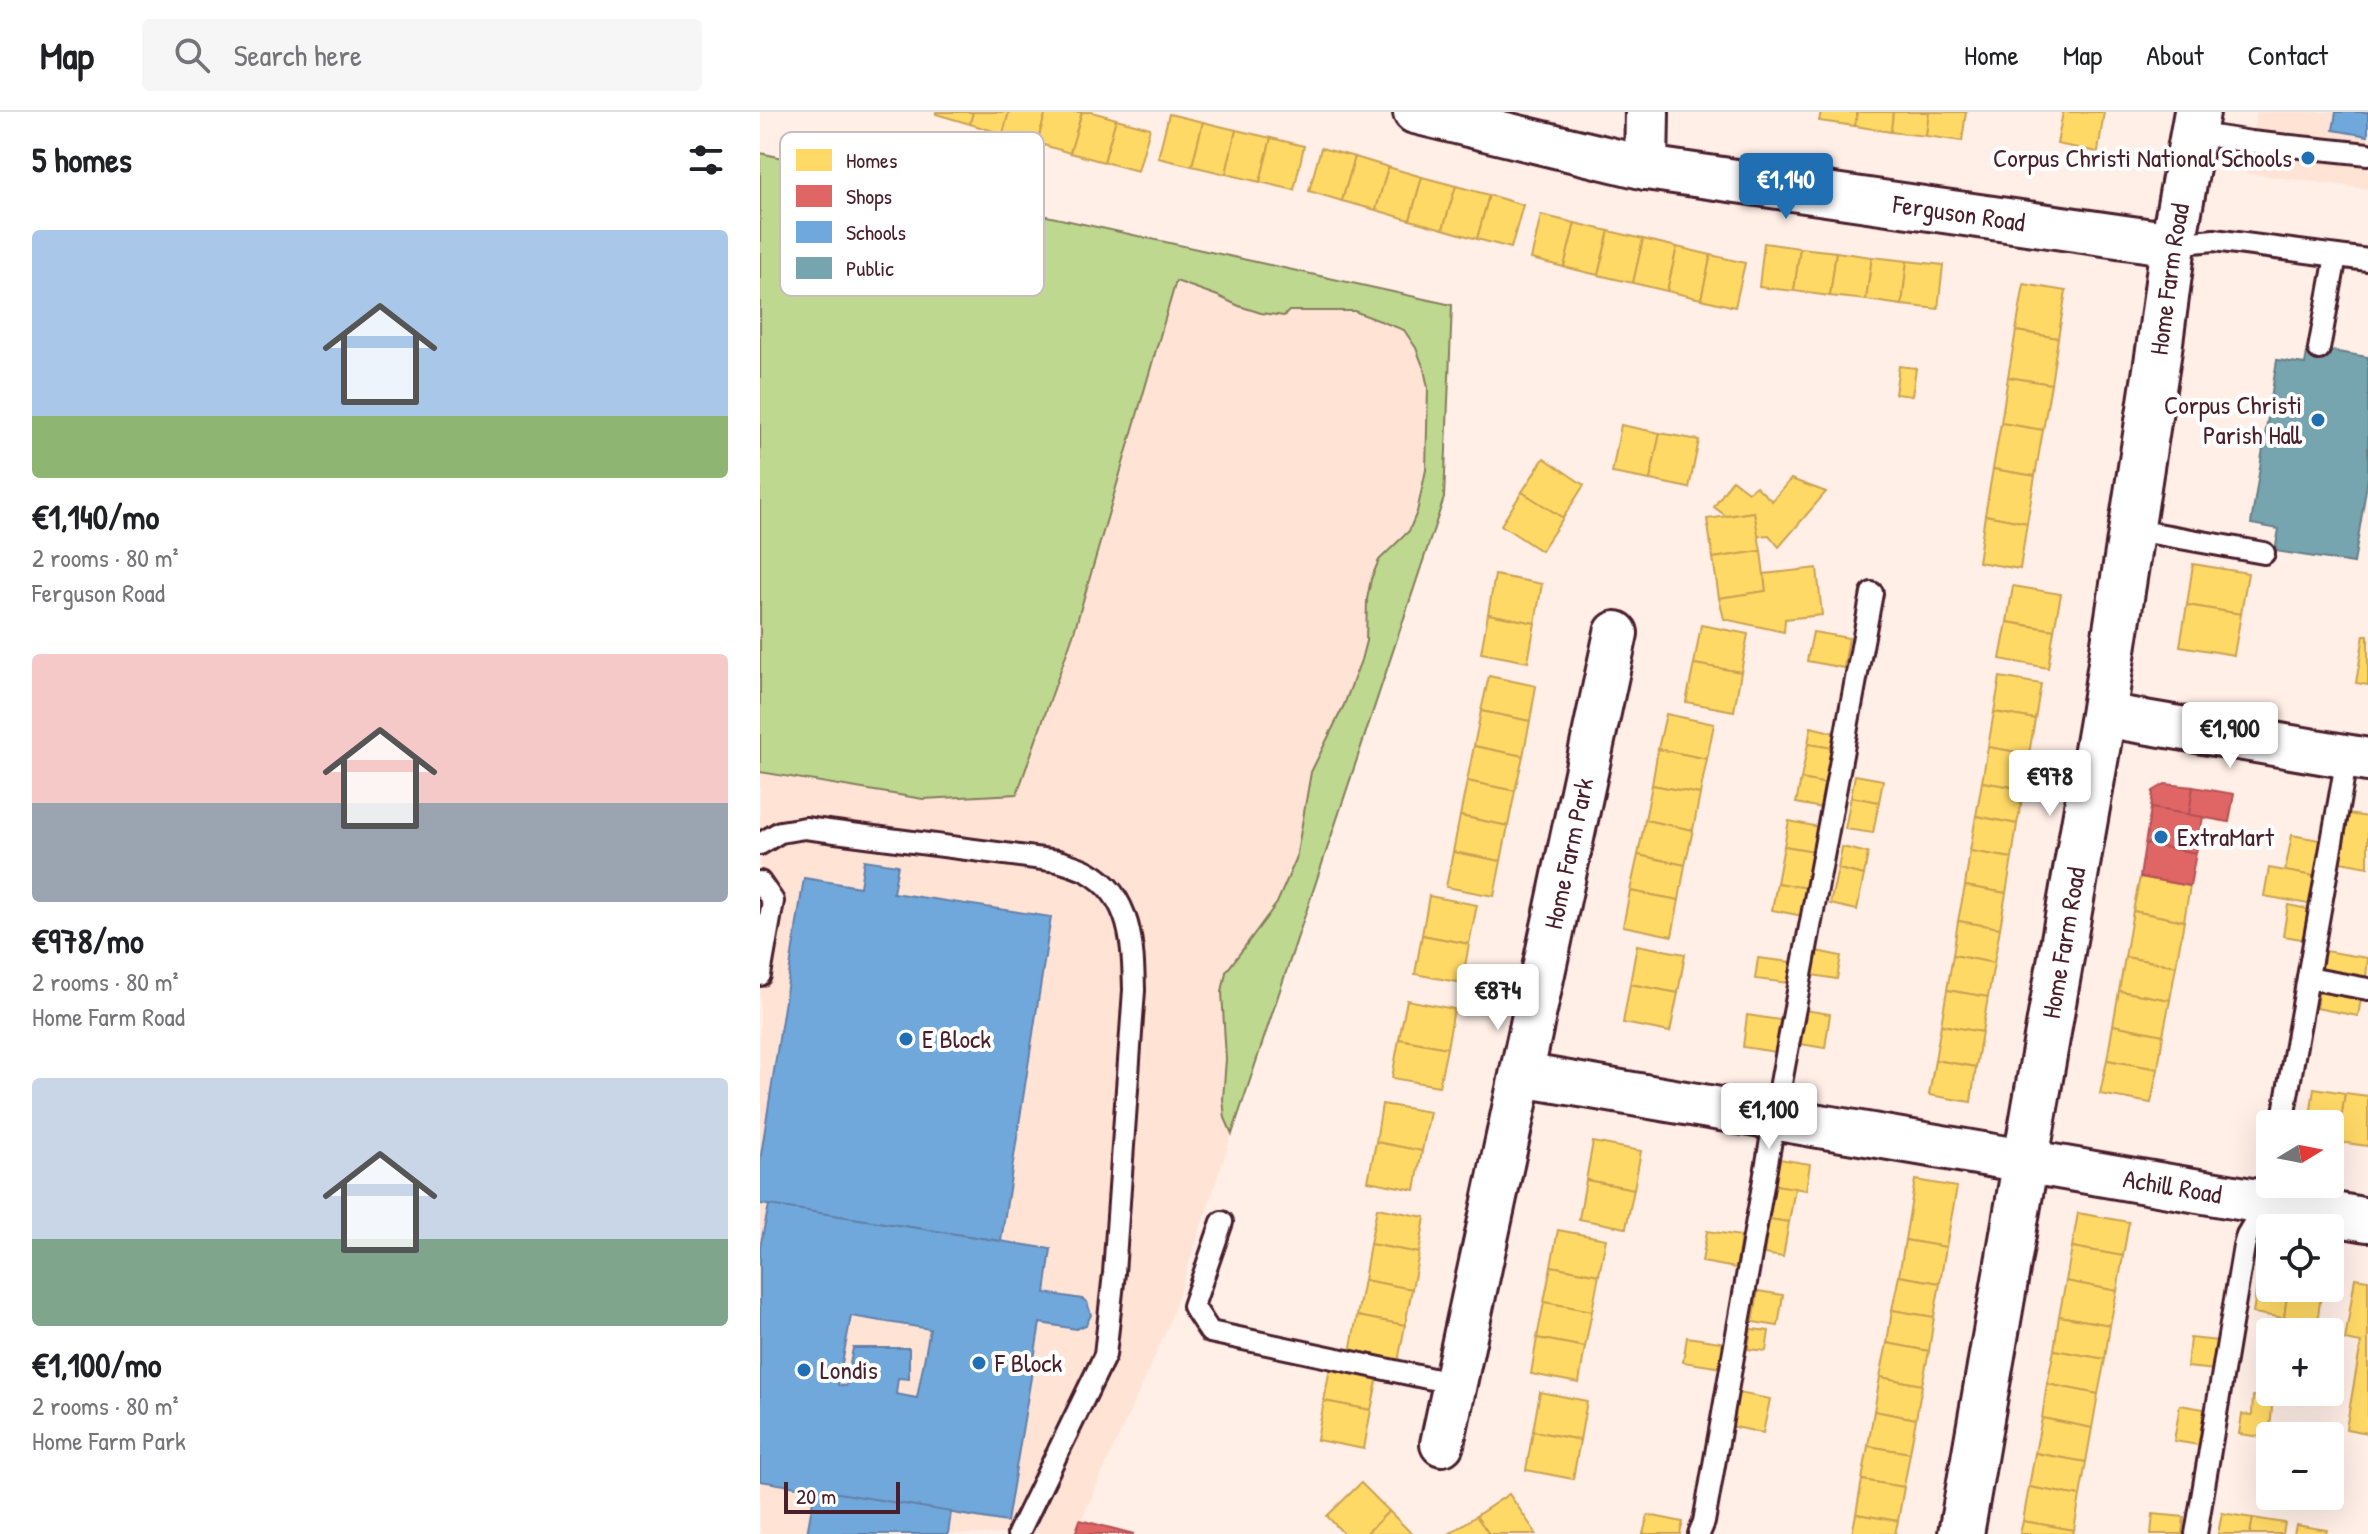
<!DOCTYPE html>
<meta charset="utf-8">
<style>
body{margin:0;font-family:"Patrick Hand",sans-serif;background:#f6f6f6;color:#202124;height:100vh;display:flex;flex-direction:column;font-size:30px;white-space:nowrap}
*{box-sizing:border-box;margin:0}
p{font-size:26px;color:#757577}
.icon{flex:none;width:44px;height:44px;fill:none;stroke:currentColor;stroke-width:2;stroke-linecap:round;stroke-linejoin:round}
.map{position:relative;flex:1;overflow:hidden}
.drawer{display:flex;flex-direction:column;background:#fff;width:760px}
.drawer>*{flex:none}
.needle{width:52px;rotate:80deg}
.fabs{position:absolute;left:1496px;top:998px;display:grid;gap:16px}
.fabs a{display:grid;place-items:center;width:88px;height:88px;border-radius:8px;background:#fff;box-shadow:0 8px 32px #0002;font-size:40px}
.scale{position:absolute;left:24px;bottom:20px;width:116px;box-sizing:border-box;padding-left:8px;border:4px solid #4a1f2b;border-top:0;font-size:22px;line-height:28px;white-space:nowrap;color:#4a1f2b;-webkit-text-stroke:6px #fff;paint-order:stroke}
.price{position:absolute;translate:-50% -68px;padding:0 18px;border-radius:8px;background:#fff;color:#222;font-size:26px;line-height:52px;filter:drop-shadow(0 2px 4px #0008)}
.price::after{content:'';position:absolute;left:50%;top:48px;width:24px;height:18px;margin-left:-12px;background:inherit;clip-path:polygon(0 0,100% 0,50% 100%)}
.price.active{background:#1f6fb2;color:#fff}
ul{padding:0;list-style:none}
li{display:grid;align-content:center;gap:16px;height:424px;padding:0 32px}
li span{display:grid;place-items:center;height:248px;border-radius:8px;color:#555}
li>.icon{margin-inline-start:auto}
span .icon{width:144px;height:144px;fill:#fffc;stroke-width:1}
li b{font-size:34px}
h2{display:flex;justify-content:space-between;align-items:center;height:96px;padding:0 32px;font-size:34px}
header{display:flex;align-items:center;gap:48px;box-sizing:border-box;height:112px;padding:0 40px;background:#fff;border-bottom:2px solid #e0e0e0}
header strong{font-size:38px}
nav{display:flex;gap:44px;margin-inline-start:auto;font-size:28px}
.search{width:560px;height:72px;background:#f6f6f6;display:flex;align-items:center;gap:20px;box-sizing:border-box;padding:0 28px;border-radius:8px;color:#757577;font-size:30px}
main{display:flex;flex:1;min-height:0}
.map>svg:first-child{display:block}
.built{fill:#ffe4d6}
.green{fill:#bfd88f;stroke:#847c5d;stroke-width:2}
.homes{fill:#ffd966;stroke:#c9a154;stroke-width:2}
.shops{fill:#e06666;stroke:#b35154;stroke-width:2}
.schools{fill:#6fa8dc;stroke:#647fa7;stroke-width:2;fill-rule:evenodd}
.public{fill:#76a5af;stroke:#697d87;stroke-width:2}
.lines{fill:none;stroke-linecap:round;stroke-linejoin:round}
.lane-casing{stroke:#4a1f2b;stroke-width:26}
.street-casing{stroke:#4a1f2b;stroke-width:48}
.secondary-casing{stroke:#4a1f2b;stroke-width:50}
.lane{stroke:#fff;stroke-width:20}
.street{stroke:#fff;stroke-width:42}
.secondary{stroke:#fff;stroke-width:44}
.poi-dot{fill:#1f6fb2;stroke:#fff;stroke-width:3}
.labels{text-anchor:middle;stroke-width:8;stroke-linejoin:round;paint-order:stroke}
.poi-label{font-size:26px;fill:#4a1f2b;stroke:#fff;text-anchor:start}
.street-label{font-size:26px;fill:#4a1f2b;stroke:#fff}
.key{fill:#fff;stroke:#c9bcbf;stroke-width:2}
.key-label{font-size:22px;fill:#4a1f2b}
</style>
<header>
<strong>Map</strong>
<div class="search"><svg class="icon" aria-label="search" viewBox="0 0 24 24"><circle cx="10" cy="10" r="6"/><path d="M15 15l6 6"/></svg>Search here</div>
<nav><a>Home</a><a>Map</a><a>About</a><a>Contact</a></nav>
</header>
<main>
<section class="drawer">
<h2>5 homes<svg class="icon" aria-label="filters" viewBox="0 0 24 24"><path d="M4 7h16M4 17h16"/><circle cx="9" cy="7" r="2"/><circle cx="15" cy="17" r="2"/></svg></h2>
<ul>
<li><span style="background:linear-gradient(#a9c7e8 75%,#8fb573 0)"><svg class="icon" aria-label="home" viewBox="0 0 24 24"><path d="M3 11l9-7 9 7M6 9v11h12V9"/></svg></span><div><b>€1,140/mo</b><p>2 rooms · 80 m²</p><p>Ferguson Road</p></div></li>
<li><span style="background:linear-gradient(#f6c9c9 60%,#9aa5b1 0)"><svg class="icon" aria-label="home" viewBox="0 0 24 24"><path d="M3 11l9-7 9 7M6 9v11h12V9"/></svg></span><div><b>€978/mo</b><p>2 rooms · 80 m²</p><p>Home Farm Road</p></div></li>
<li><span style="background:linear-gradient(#c9d6e8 65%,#7fa58c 0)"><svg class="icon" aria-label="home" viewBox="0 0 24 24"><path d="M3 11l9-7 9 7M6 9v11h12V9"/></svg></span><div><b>€1,100/mo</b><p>2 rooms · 80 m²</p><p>Home Farm Park</p></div></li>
</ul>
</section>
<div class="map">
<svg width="1608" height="1422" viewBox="0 0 1608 1422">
<rect width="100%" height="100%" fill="#ffefe7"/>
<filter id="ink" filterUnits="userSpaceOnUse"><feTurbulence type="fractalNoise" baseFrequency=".0125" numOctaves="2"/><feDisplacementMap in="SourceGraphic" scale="16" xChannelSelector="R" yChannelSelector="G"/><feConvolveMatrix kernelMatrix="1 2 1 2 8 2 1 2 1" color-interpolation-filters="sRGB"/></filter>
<g filter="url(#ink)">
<g class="built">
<path d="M1496,0H1608V77L1486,61Z"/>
<path d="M0,41L692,193L684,386L407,1217L315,1422H0Z"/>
</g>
<path class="green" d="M0,41L692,193L684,386L472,1022L465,1006L463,987L466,947L462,880L466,860L517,791L536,747L551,660L584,593L601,548L606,529L607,487L611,467L619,448L649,419L657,400L666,358L668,276L664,257L656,236L644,218L594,199H529L524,204L501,201L479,194L458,184L416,169L314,520L257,682L163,687L0,660Z"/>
<g class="homes">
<path d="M176,0H213L210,12L176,2Z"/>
<path d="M213,0H249L243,22L210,12Z"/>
<path d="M249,0H286L277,31L243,22Z"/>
<path d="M286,0H322L310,41L277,31Z"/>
<path d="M322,0H332L356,7L344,50L310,41Z"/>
<path d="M1061,0H1097L1095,14L1059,9Z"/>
<path d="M1097,0H1133L1131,20L1095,14Z"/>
<path d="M1133,0H1169L1166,24L1131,20Z"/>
<path d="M1169,0H1206L1202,29L1166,24Z"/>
<path d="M1303,0H1344L1338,40L1297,32Z"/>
<path d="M409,2L443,10L432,54L398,46Z"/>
<path d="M356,7L390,16L378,59L344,50Z"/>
<path d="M443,10L476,18L466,62L432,54Z"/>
<path d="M476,18L511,26L500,70L466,62Z"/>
<path d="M511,26L544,34L534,78L500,70Z"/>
<path d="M561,36L595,45L582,89L549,79Z"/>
<path d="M595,45L628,55L616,98L582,89Z"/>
<path d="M628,55L662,65L650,108L616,98Z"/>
<path d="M662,65L696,74L683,117L650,108Z"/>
<path d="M696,74L729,83L717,127L683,117Z"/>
<path d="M729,83L763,93L751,136L717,127Z"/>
<path d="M781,103L815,111L804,155L771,147Z"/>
<path d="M815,111L849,119L838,163L804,155Z"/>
<path d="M849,119L883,127L873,171L838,163Z"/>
<path d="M883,127L917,135L907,179L873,171Z"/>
<path d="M1004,131L1040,136L1034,179L999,175Z"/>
<path d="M917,135L951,143L941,187L907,179Z"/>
<path d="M1040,136L1076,140L1070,184L1034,179Z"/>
<path d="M1076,140L1112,145L1106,188L1070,184Z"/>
<path d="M951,143L985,151L975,195L941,187Z"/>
<path d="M1112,145L1147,149L1142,193L1106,188Z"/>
<path d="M1147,149L1183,153L1178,197L1142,193Z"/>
<path d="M1264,172L1306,179L1298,226L1256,219Z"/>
<path d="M1256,219L1298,226L1291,272L1248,265Z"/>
<path d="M1139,254L1156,256L1152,284L1135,282Z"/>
<path d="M1248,265L1291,272L1283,318L1241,311Z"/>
<path d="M1241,311L1283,318L1275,364L1233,357Z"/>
<path d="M861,313L900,321L890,368L852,361Z"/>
<path d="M900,321L939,328L929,376L890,368Z"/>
<path d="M784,346L824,373L803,406L762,380Z"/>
<path d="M1233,357L1275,364L1267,411L1225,403Z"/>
<path d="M1031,367L1066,380L1019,435L1009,423L998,424L994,400L966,404L954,395L972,368L988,380L996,374L1012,389Z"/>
<path d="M762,380L803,406L781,439L741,413Z"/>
<path d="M994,400L1001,439L953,446L947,407Z"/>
<path d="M1225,403L1267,411L1260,457L1218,450Z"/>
<path d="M1001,439L1006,479L959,486L953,446Z"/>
<path d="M1433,452L1488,461L1481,502L1427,493Z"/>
<path d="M1057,456L1062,503L1025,507L1024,520L964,507L959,486L1006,479L1004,462Z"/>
<path d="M735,463L782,472L775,511L728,502Z"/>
<path d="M1253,474L1301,482L1294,518L1247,510Z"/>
<path d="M1427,493L1481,502L1474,543L1420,534Z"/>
<path d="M728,502L775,511L768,550L721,541Z"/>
<path d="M1247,510L1294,518L1288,556L1240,547Z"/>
<path d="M941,513L988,522L981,560L934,552Z"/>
<path d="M1053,520L1089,526L1084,556L1047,549Z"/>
<path d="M1604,523H1608V573L1596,571Z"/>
<path d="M934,552L981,560L974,599L926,590Z"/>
<path d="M729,564L776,574L770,609L721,599Z"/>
<path d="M1240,565L1281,572L1275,607L1234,600Z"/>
<path d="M721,599L770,609L763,644L714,634Z"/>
<path d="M1234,600L1275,607L1269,642L1228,635Z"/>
<path d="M906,602L954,612L947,647L898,637Z"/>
<path d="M1051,615L1075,621L1073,636L1048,632Z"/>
<path d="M1048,632L1073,636L1067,672L1041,667Z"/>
<path d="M714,634L763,644L755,679L707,669Z"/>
<path d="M1228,635L1269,642L1264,677L1222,670Z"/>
<path d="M898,637L947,647L940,682L892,673Z"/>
<path d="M1095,663L1123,668L1119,690L1091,685Z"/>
<path d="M1041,667L1067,672L1062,696L1036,691Z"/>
<path d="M707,669L755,679L748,714L700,704Z"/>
<path d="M1222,670L1264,677L1257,712L1216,704Z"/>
<path d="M892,673L940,682L933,718L885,708Z"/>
<path d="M1091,685L1119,690L1113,721L1085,717Z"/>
<path d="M1588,702L1608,705V755L1580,750Z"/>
<path d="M700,704L748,714L741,749L693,740Z"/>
<path d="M1216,704L1257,712L1252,746L1210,739Z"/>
<path d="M885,708L933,718L925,753L878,743Z"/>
<path d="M1029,709L1059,715L1054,739L1024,734Z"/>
<path d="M1532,723L1565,729L1559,765L1525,759Z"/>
<path d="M1024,734L1054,739L1048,776L1017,771Z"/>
<path d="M1082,735L1108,741L1104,763L1078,757Z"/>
<path d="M1210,739L1252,746L1246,781L1205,774Z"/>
<path d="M693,740L741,749L734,784L686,775Z"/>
<path d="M878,743L925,753L919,788L870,779Z"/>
<path d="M1509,756L1559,765L1554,793L1504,784Z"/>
<path d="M1078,757L1104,763L1097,798L1070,792Z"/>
<path d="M1380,765L1430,774L1424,809L1373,799Z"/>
<path d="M1017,771L1048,776L1043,804L1012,798Z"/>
<path d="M1205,774L1246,781L1240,816L1198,809Z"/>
<path d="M870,779L919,788L912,824L863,814Z"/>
<path d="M669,784L717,793L709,832L662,823Z"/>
<path d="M1528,793L1553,798L1548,828L1523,824Z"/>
<path d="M1373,799L1424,809L1416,854L1365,845Z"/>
<path d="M1198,809L1240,816L1234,851L1193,843Z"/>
<path d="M662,823L709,832L702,871L655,862Z"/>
<path d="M877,833L925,842L918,881L870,872Z"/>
<path d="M1056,839L1081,844L1077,867L1052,863Z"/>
<path d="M1565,839L1608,846L1606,865L1562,858Z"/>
<path d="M1193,843L1234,851L1228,885L1187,878Z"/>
<path d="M1365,845L1416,854L1410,888L1359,879Z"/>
<path d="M998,846L1031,850L1028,871L995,867Z"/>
<path d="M870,872L918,881L910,920L863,911Z"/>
<path d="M1560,873L1602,881L1598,904L1556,896Z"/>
<path d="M1187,878L1228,885L1222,920L1181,913Z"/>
<path d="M1359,879L1410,888L1403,923L1353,913Z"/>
<path d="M647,888L694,897L687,936L639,927Z"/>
<path d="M1045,898L1070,902L1065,936L1040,932Z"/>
<path d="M987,903L1020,908L1016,940L983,935Z"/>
<path d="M1181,913L1222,920L1216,955L1175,948Z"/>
<path d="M1353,913L1403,923L1398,957L1347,948Z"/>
<path d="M639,927L687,936L679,974L632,966Z"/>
<path d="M1175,948L1216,955L1211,990L1169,983Z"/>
<path d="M1347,948L1398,957L1391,991L1340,982Z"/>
<path d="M1554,976L1585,981L1578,1030L1570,1028V1012H1549Z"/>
<path d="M1585,981L1608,984V1034L1578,1030Z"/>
<path d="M622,992L670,1000L662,1039L616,1030Z"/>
<path d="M616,1030L662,1039L655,1078L608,1069Z"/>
<path d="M833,1030L881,1039L874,1077L826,1068Z"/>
<path d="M1019,1047L1050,1052L1046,1078L1015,1073Z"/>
<path d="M826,1068L874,1077L866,1116L819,1107Z"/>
<path d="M1155,1068L1197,1075L1186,1135L1145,1128Z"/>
<path d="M1015,1073L1035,1076L1029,1110L1009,1107Z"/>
<path d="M617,1096L665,1105L659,1141L610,1132Z"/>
<path d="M1318,1101L1369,1110L1363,1144L1312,1135Z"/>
<path d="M1009,1107L1029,1110L1023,1145L1004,1142Z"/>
<path d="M798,1118L846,1127L839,1163L791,1154Z"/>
<path d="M947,1119L981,1124L976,1156L942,1150Z"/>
<path d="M1145,1128L1186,1135L1180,1171L1139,1164Z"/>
<path d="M610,1132L659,1141L652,1177L604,1168Z"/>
<path d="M1312,1135L1363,1144L1357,1179L1306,1169Z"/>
<path d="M1500,1153L1510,1154V1176H1528L1524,1206L1493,1201Z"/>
<path d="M791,1154L839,1163L832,1199L784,1190Z"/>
<path d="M1139,1164L1180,1171L1174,1205L1132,1198Z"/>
<path d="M1595,1166L1608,1168V1321L1586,1317L1601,1231L1585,1228Z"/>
<path d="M604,1168L652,1177L645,1213L597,1204Z"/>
<path d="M1306,1169L1357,1179L1350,1213L1299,1204Z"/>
<path d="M1528,1176H1562L1557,1211L1524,1206Z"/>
<path d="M998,1179L1023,1183L1018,1214L993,1210Z"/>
<path d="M784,1190L832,1199L825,1235L777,1226Z"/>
<path d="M1132,1198L1174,1205L1169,1239L1127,1231Z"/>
<path d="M597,1204L645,1213L638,1250L590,1240Z"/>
<path d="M1299,1204L1350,1213L1345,1247L1294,1238Z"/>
<path d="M991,1217L1009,1219L1006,1239L988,1237Z"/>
<path d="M927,1225L967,1231L963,1256L923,1250Z"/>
<path d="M777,1226L825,1235L819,1271L771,1262Z"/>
<path d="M1430,1226L1458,1229L1455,1258L1427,1255Z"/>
<path d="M1127,1231L1169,1239L1162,1273L1120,1265Z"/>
<path d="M1294,1238L1345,1247L1338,1282L1287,1272Z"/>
<path d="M571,1250L619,1259L611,1298L564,1289Z"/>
<path d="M1120,1265L1162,1273L1156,1307L1114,1299Z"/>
<path d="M1287,1272L1338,1282L1332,1316L1282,1306Z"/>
<path d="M780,1280L827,1289L820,1328L773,1319Z"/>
<path d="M978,1281L1010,1287L1003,1321L971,1314Z"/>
<path d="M1493,1284L1513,1286L1509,1326L1479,1322L1482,1302L1492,1303Z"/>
<path d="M564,1289L611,1298L604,1337L557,1328Z"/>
<path d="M1420,1293L1444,1297L1439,1333L1414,1329Z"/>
<path d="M1114,1299L1156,1307L1150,1341L1108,1334Z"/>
<path d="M1282,1306L1332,1316L1326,1350L1275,1341Z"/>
<path d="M773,1319L820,1328L813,1367L766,1358Z"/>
<path d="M1108,1334L1150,1341L1144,1375L1102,1368Z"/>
<path d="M1275,1341L1326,1350L1320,1384L1269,1375Z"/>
<path d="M1102,1368L1144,1375L1138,1409L1096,1402Z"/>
<path d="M601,1371L629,1399L606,1422H584L567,1404Z"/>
<path d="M1269,1375L1320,1384L1314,1418L1263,1409Z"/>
<path d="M749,1382L776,1421V1422H729L716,1404Z"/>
<path d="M629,1399L652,1422H606Z"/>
<path d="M1462,1401L1493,1406L1490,1422H1458Z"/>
<path d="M1096,1402L1138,1409L1135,1422H1092Z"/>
<path d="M1393,1402L1424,1405L1422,1422H1391Z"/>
<path d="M888,1403L923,1410L920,1422H883Z"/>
<path d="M716,1404L729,1422H689Z"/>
<path d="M1493,1406L1525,1411L1523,1422H1490Z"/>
<path d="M1263,1409L1314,1418L1313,1422H1260Z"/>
<path d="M1536,1413L1567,1418L1566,1422H1534Z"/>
</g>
<g class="shops">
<path d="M1405,672L1433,675L1429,703L1391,696L1393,679Z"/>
<path d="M1433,675L1474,682L1469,710L1429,703Z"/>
<path d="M1391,696L1443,705L1436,741L1385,732Z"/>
<path d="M1385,732L1436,741L1430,774L1380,765Z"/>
<path d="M320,1408L374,1422H315Z"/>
</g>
<g class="schools">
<path d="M1576,0H1608V24L1573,18Z"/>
<path d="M104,748L138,753L133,781L291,805L241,1129L0,1092V1049L44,766L100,775Z"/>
<path d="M9,1093L291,1137L285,1181L322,1187L327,1190L331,1203L326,1213L316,1217L280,1211L247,1410L0,1369V1135ZM91,1204L170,1217L157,1286L136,1282L138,1266L149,1267V1236H93L86,1274L78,1273Z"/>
<path d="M55,1377L191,1400L188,1422H47Z"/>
</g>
<path class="public" d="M1548,235L1608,245V365L1594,451L1515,439L1519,417L1491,412L1517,248L1545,252Z"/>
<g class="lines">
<g class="lane-casing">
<g id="lane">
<path d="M1433,21L1491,30L1608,42"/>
<path d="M1413,132L1454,128L1608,148"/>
<path d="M1559,237L1576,144"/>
<path d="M1370,417L1504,441"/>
<path d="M0,732L20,720L45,716L298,749C308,752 319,755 328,760C372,784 373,835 374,878L354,1161L345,1243L258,1422"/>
<path d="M0,770L13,789L0,863"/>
<path d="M1548,866L1608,877"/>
<path d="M1522,1012L1587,645"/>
<path d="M462,1110L433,1194L450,1220L696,1272"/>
<path d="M939,1422L944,1410L1021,971L1112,481"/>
<path d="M1436,1422L1484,1134L1487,1123L1506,1091L1510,1064"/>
</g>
</g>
<g class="street-casing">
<g id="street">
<path id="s1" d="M655,0L886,56L1413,132"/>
<path d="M886,56L887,0"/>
<path d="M1343,603L1608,648"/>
<path id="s2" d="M762,963L1608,1108"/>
<path id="s3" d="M682,1332L856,521"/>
</g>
</g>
<g class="secondary-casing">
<g id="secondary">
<path id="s4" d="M1201,1422L1343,603L1399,238L1413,132L1437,0"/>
</g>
</g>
<use href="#lane" class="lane"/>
<use href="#street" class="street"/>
<use href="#secondary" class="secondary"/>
</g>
</g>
<g class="poi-dot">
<circle cx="1548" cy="46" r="8"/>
<circle cx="1558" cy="308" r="8"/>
<circle cx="1401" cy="725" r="8"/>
<circle cx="146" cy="927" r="8"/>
<circle cx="219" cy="1251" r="8"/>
<circle cx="44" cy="1258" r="8"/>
</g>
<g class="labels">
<g class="poi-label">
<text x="1532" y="55" text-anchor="end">Corpus Christi National Schools</text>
<text x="1542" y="302" text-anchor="end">Corpus Christi<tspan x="1542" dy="30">Parish Hall</tspan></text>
<text x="1417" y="734">ExtraMart</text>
<text x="162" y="936">E Block</text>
<text x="235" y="1260">F Block</text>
<text x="60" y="1267">Londis</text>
</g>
<g class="street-label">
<text dy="9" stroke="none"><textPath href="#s1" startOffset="554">Ferguson Road</textPath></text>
<text dy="9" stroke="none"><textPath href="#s4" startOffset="1272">Home Farm Road</textPath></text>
<text dy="9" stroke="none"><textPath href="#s3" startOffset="604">Home Farm Park</textPath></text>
<text dy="9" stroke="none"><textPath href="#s4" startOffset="600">Home Farm Road</textPath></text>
<text dy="9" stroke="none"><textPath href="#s2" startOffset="660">Achill Road</textPath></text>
</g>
</g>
<rect x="20" y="20" width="264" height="164" rx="12" class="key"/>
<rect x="36" y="37" width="36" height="22" fill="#ffd966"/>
<rect x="36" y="73" width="36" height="22" fill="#e06666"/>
<rect x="36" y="109" width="36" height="22" fill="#6fa8dc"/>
<rect x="36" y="145" width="36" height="22" fill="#76a5af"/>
<g class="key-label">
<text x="86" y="56">Homes</text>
<text x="86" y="92">Shops</text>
<text x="86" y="128">Schools</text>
<text x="86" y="164">Public</text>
</g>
</svg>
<div class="fabs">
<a><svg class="needle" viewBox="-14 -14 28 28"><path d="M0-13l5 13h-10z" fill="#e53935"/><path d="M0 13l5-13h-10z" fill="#757577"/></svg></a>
<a><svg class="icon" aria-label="locate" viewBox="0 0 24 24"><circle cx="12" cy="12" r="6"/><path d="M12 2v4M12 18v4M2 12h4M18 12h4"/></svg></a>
<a>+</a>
<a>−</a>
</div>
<div class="scale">20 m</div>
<b class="price active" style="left:1026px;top:109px">€1,140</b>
<b class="price" style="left:1470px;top:658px">€1,900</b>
<b class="price" style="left:1290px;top:706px">€978</b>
<b class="price" style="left:738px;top:920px">€874</b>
<b class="price" style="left:1009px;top:1039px">€1,100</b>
</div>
</main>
